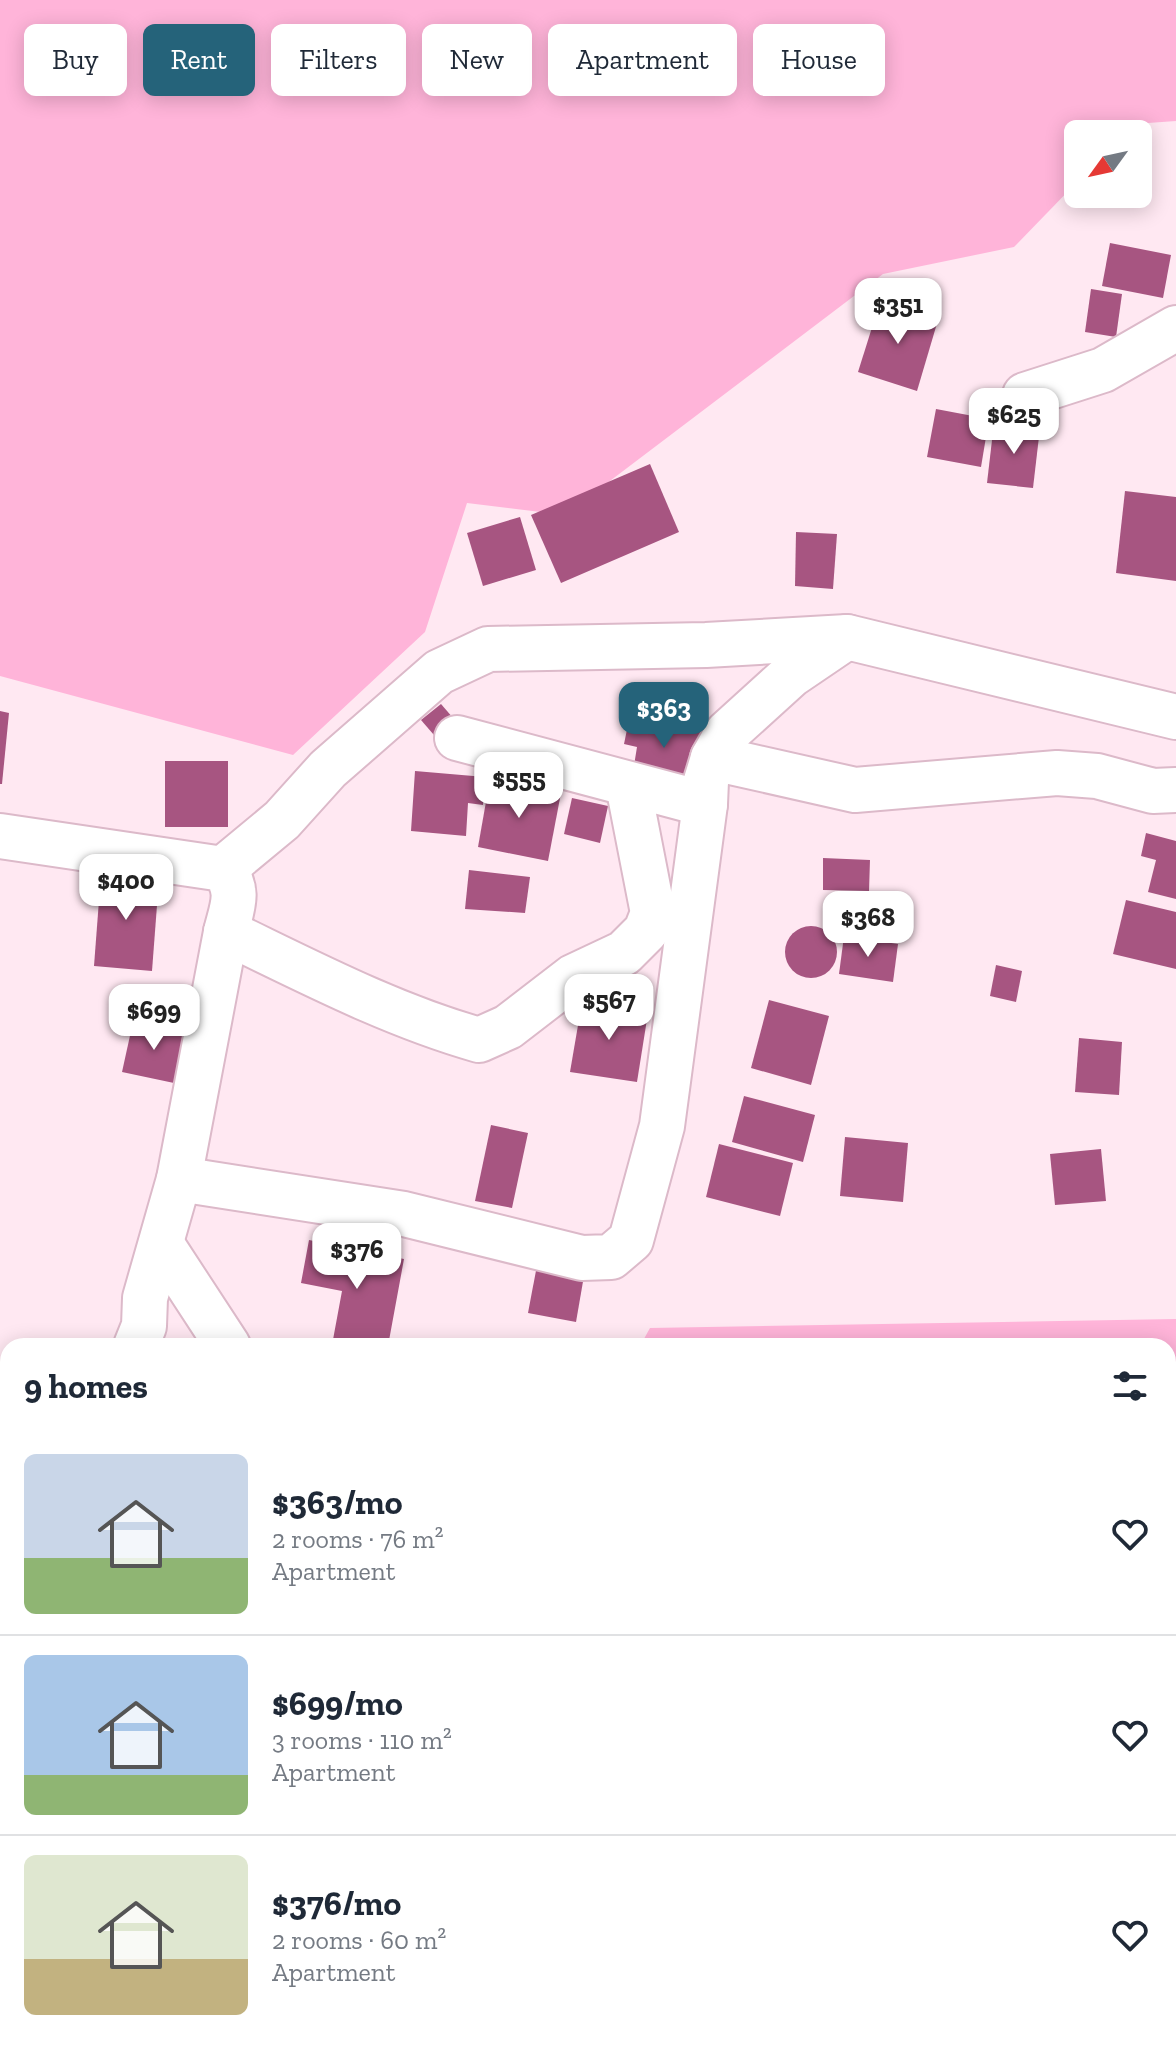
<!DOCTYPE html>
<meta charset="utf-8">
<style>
body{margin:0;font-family:"Zilla Slab",serif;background:#f2f2f3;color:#1f2937;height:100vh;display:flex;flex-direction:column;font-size:30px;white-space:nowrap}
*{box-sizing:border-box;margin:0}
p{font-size:26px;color:#747a83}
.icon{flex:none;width:44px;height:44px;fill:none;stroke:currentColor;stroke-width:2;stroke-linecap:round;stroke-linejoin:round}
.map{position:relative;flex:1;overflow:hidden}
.drawer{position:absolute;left:0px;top:1338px;width:1176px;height:712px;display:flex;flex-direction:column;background:#fff;border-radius:24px 24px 0 0;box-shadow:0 4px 20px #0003}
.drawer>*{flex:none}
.guide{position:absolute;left:24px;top:24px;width:1128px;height:72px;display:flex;gap:16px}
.needle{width:52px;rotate:237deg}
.fabs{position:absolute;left:1064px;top:120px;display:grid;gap:16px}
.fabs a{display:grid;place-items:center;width:88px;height:88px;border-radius:12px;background:#fff;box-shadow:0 4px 20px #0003;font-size:40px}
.price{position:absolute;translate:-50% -68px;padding:0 18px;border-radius:16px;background:#fff;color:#222;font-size:26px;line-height:52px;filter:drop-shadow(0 2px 4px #0008)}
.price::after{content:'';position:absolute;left:50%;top:48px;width:24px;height:18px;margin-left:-12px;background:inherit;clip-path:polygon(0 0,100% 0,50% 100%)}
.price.active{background:#25637a;color:#fff}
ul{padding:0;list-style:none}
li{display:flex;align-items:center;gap:24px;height:200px;padding:0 24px}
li+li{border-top:2px solid #e0e1e3}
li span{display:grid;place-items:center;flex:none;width:224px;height:160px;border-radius:12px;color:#555}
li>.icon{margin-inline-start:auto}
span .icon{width:96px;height:96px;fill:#fffc;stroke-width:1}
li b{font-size:34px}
h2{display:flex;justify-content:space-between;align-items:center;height:96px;padding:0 24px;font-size:34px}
.pill{padding:0 28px;border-radius:12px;background:#fff;box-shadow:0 4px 20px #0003;font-size:28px;line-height:72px}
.pill.active{background:#25637a;color:#fff}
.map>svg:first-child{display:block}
.green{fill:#ffb4d9}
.building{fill:#a75581}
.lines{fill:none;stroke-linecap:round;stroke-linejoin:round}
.minor-casing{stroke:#dcb9c9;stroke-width:48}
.minor{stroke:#fff;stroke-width:44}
</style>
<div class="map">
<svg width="1176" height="2050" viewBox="0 0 1176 2050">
<rect width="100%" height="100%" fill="#ffe8f2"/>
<g class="green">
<path d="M0,0H1176V121L1134,124L1124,134H1078V181L1014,247L883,274L565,515L467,503L425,632L293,755L0,676Z"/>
<path d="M1176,1319V2050H0V1626L8,1628V2042H1168V1346H640L650,1328Z"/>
</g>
<g class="building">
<path d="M1110,243L1171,255L1163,298L1102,286Z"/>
<path d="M1091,289L1122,294L1116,337L1085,332Z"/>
<path d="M880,302L938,320L917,391L858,372Z"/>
<path d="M936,409L989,419L981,467L927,457Z"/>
<path d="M994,423L1040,428L1033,488L987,483Z"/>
<path d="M650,464L679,532L561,583L531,515Z"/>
<path d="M1125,491L1176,497V581L1116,573Z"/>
<path d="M520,517L536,570L483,586L467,533Z"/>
<path d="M796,532L837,534L833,589L795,586Z"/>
<path d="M441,704L460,726L440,742L421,720Z"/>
<path d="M0,711L9,713L2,784H0Z"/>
<path d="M630,715L709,731L685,788L632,778L637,747L624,744Z"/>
<rect x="165" y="761" width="63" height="66"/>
<path d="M415,771L485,777L483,805L468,803L466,836L411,831Z"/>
<path d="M490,779L561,793L548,861L478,847Z"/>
<path d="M572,798L608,806L600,843L564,834Z"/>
<path d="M1146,833L1176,841V899L1148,892L1156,860L1141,856Z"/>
<path d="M823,858L870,860L869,891L823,890Z"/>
<path d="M469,870L530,877L525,913L465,909Z"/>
<path d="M101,874L159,879L152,971L94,966Z"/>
<path d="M1126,900L1176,912V969L1113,954Z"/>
<circle cx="811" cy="952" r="26"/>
<path d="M844,936L898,944L893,982L839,974Z"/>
<path d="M996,965L1022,971L1016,1002L990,996Z"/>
<path d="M769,1000L829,1016L811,1085L751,1068Z"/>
<path d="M582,1002L648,1013L637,1082L570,1072Z"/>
<path d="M133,1022L185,1032L174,1083L122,1072Z"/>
<path d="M1079,1038L1122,1042L1119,1095L1075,1092Z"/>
<path d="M744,1096L815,1115L803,1162L732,1142Z"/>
<path d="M491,1125L528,1133L512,1208L475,1201Z"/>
<path d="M845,1137L908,1143L903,1202L840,1196Z"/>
<path d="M719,1144L793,1163L780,1216L706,1197Z"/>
<path d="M1101,1149L1106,1201L1055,1205L1050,1154Z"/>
<path d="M309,1240L404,1259L388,1346L332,1345L342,1291L301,1283Z"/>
<path d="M538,1260L585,1270L576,1322L528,1313Z"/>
</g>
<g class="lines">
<g class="minor-casing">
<g id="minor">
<path d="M1025,395L1103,370L1176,328"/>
<path d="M457,738L705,804"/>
<path d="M713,758L855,790L1057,773L1097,776L1153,791L1176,790"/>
<path d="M0,836L223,869C241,891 232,907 226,932L179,1179L145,1298L144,1326L136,1346"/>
<path d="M223,869L282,820L328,769L439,672L488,649L706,645L847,637L1176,717"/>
<path d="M226,932C309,972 391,1015 479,1040L508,1027L573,977L624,953L646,931L653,913L628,785"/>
<path d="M179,1179L404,1214L582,1258L611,1257L631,1240L662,1126L705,804L706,781L713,758L727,733L791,675L847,637"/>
<path d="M162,1245L228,1346"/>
<path d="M0,1392L8,1388"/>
</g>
</g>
<use href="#minor" class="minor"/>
</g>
</svg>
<div class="fabs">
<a><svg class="needle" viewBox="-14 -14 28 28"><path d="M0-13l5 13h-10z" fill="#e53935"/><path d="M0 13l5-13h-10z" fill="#747a83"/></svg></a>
</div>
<b class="price" style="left:898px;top:346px">$351</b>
<b class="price" style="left:1014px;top:456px">$625</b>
<b class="price active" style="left:664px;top:750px">$363</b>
<b class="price" style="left:519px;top:820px">$555</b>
<b class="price" style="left:126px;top:922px">$400</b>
<b class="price" style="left:868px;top:959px">$368</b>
<b class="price" style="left:609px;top:1042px">$567</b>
<b class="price" style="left:154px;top:1052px">$699</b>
<b class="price" style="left:357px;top:1291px">$376</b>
<div class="guide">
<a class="pill">Buy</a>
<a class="pill active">Rent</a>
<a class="pill">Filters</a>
<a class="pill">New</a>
<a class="pill">Apartment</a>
<a class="pill">House</a>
</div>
<section class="drawer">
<h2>9 homes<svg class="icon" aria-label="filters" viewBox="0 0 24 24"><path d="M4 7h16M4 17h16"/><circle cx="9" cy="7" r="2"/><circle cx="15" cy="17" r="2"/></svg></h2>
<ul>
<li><span style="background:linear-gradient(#c9d6e8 65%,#8fb573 0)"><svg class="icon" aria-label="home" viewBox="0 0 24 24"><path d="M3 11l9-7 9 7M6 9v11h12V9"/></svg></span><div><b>$363/mo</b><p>2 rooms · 76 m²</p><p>Apartment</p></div><svg class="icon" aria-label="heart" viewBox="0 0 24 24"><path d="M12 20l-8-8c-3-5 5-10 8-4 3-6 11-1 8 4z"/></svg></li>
<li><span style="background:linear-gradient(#a9c7e8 75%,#8fb573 0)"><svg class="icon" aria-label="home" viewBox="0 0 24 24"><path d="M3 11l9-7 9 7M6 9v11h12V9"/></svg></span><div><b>$699/mo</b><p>3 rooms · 110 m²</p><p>Apartment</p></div><svg class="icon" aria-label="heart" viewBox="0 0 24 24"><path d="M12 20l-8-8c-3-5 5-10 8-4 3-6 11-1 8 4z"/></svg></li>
<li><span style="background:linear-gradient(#dfe7d0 65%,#c2b280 0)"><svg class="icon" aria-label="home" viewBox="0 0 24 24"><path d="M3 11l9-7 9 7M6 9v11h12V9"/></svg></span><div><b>$376/mo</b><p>2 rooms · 60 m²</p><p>Apartment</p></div><svg class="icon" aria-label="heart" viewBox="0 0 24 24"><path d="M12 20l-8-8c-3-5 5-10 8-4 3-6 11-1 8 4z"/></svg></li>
</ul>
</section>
</div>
